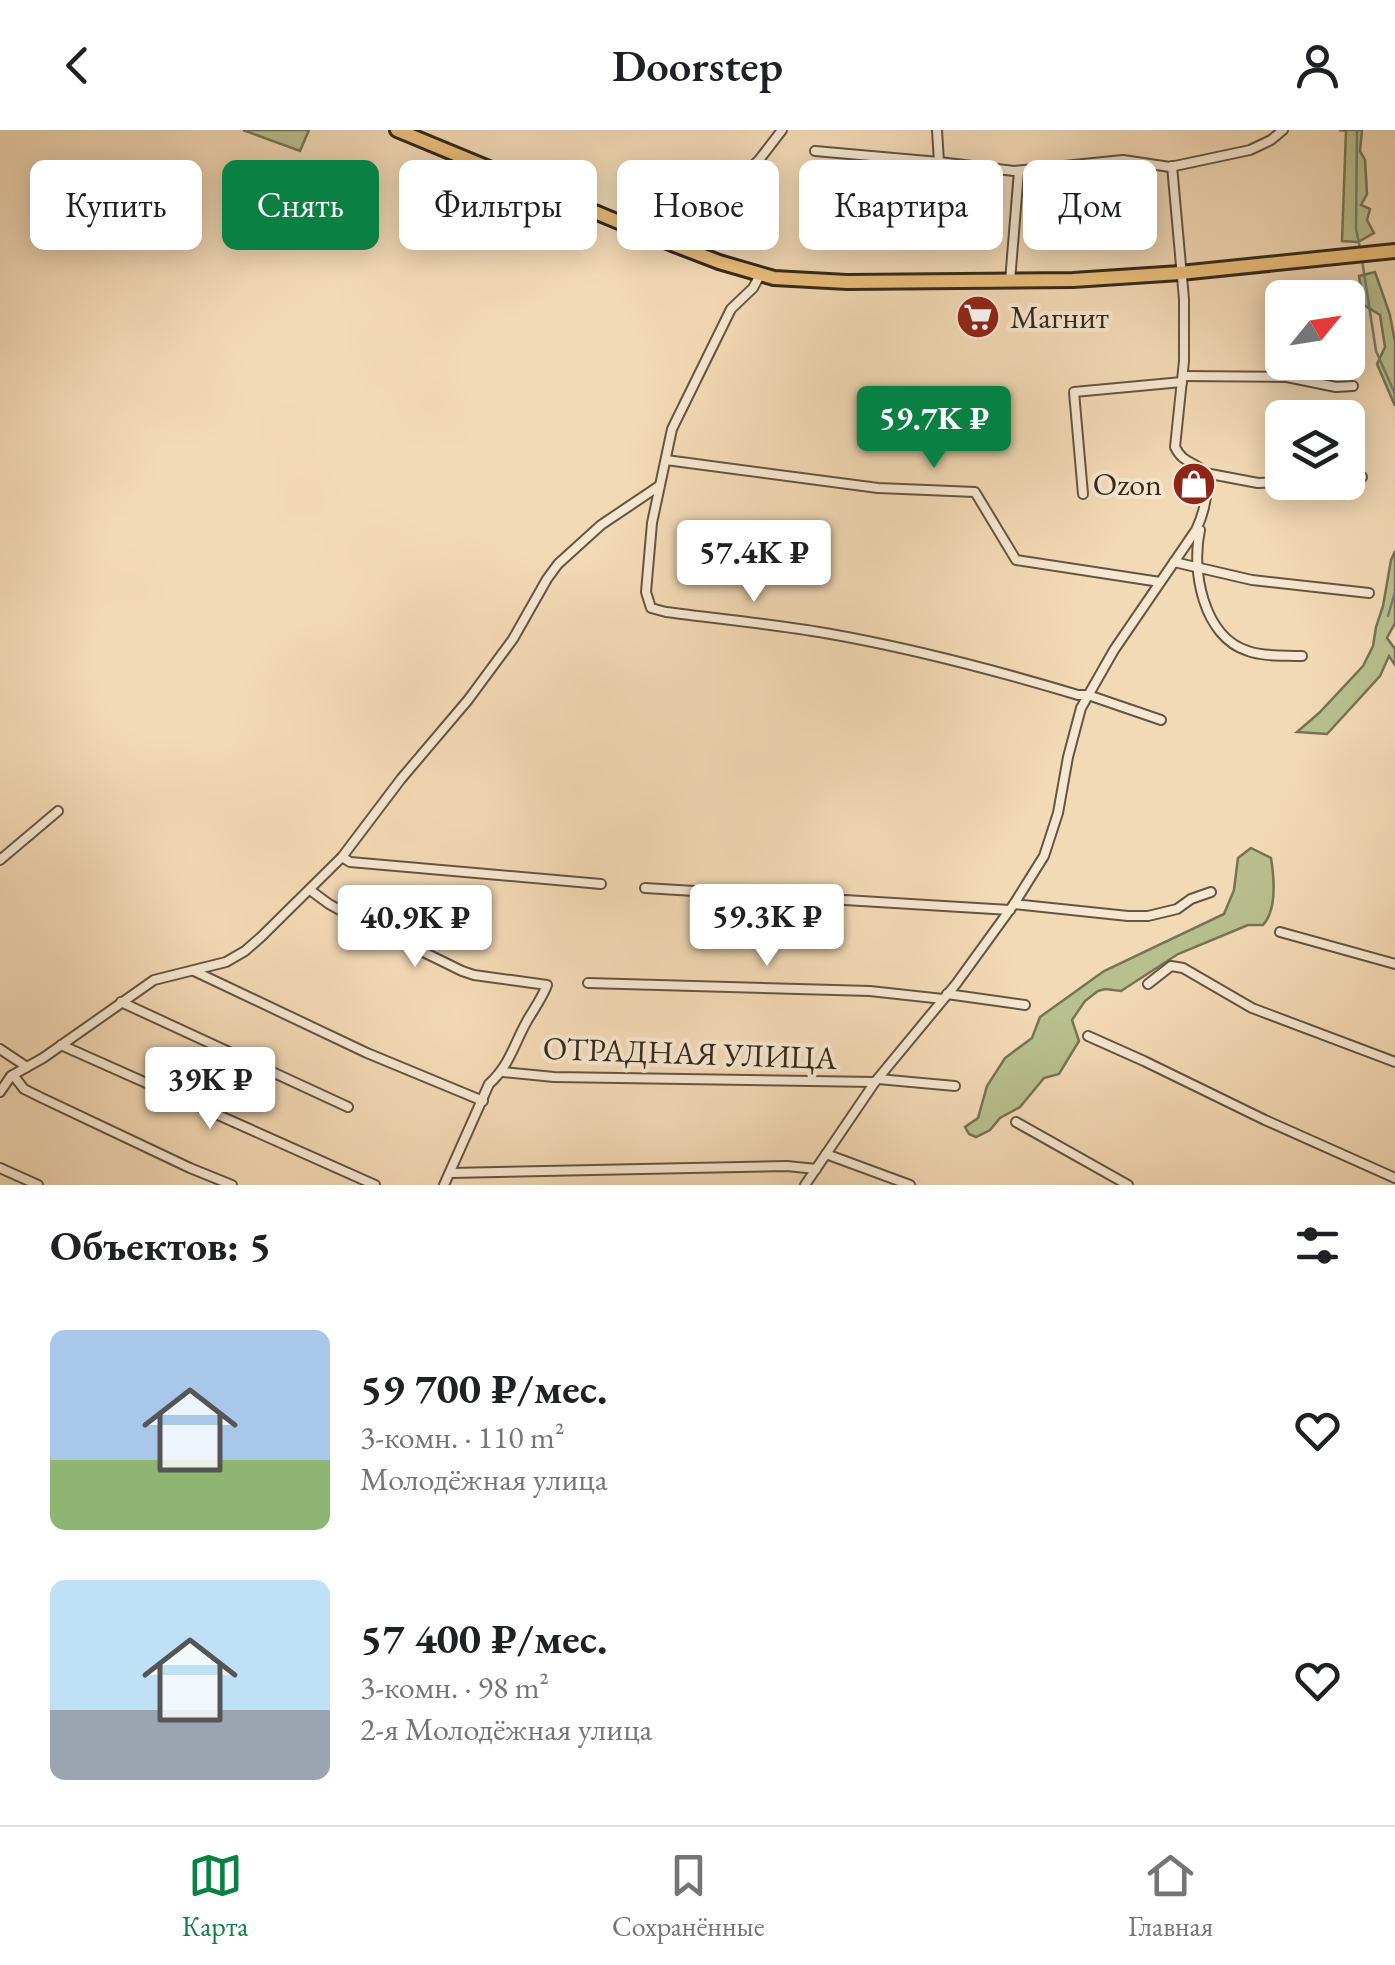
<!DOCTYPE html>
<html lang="ru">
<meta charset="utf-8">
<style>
body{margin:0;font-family:"EB Garamond",serif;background:#f2f2f2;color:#202124;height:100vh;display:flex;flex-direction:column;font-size:38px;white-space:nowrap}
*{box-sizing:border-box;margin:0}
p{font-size:32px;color:#757577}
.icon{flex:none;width:55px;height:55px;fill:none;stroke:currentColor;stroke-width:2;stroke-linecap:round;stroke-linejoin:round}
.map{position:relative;height:1055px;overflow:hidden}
.side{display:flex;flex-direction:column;background:#fff;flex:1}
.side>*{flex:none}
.top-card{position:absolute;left:30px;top:30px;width:1335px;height:90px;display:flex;gap:20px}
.needle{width:65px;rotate:60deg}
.buttons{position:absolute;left:1265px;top:150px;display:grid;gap:20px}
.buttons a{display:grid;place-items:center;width:100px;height:100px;border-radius:15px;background:#fff;box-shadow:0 5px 25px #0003;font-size:50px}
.price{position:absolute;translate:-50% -85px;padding:0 22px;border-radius:10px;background:#fff;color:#222;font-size:32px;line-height:65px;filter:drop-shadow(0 2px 5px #0008)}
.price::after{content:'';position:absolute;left:50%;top:60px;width:30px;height:22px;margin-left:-15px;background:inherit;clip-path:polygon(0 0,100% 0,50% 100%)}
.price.active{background:#0b8043;color:#fff}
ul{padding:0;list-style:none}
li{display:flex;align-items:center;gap:30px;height:250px;padding:0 50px}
li span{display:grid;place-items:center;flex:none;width:280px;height:200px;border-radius:15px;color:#555}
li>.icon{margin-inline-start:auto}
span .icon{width:120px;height:120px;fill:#fffc;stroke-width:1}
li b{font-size:42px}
h2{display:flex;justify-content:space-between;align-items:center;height:120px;padding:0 50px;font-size:42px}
.tag{padding:0 35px;border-radius:15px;background:#fff;box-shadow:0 5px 25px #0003;font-size:35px;line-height:90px}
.tag.active{background:#0b8043;color:#fff}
header{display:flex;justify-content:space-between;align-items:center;height:130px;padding:0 50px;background:#fff;font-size:45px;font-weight:600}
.dock{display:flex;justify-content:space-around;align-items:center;height:140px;border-top:2px solid #e0e0e0;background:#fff;font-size:28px;color:#757577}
.dock a{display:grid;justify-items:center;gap:5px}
.dock .active{color:#0b8043}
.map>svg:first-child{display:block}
.green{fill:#b9c08f;stroke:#767455;stroke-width:2.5}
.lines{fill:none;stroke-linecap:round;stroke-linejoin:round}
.stream{stroke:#728170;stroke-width:2.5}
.street-casing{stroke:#645542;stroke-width:12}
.primary-casing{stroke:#34291b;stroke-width:18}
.street{stroke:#f7e7d0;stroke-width:8}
.primary{stroke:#eabd7b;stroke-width:12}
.labels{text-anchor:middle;stroke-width:8;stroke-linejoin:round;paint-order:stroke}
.poi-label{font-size:32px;fill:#34291b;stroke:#f7e7d0;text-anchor:start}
.street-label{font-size:32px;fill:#34291b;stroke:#f7e7d0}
</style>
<header><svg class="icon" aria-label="back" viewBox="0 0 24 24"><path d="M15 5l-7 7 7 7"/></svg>Doorstep<svg class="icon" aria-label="person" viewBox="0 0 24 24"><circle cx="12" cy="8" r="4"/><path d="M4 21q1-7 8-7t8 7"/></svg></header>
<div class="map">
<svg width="1395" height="1055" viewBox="0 0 1395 1055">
<rect width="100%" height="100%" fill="#f3dab6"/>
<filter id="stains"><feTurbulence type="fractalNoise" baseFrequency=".002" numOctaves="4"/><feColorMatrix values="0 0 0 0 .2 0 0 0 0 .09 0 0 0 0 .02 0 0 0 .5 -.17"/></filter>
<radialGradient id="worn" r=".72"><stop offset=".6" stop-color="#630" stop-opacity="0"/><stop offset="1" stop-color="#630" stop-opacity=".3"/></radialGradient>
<g class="green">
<path d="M243,0H309L300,21Z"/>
<path d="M1339,0H1362L1360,21L1365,30L1367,64L1361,75L1370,79L1367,90L1374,103L1358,112L1342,111L1346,1Z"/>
<path d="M1375,142L1390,185L1395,212V276L1377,234L1385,217L1380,185L1364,175L1359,146Z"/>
<path d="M1395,421V493L1387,508L1395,519V535L1389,526L1380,546L1327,604L1297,602L1319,583L1363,536L1373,516L1376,497L1383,476L1391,430Z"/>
<path d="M1251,718L1271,728C1274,747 1277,780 1263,795H1248L1178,824L1121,861L1105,859L1098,861L1085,871L1072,890L1079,911L1059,944L1044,948L1020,977L1000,988L990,1000L976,1007L969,1004L965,997L978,988L987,956L1005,928L1032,908L1040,887L1104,841L1224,784L1234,760L1238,728Z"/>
</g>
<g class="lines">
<g class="stream">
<path d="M1357,0L1356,99L1360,118"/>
<path d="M1362,130L1376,221L1395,264"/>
<path d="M1388,486L1395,462"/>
</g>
<g class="street-casing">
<g id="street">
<path d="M937,0L939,32"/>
<path d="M815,21L939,32L1014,41L1123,30L1170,37L1250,20L1271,10L1283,0"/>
<path d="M1172,36L1184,169V231L1175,317C1184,335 1194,330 1205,343L1258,353L1283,352"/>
<path d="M672,114L759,30L782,0"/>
<path d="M760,145L753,158L731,179L672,299L652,393L646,462L651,478L666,482C719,489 772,494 825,503C911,518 995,540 1078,565H1088L1161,590"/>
<path d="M1010,151L1019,41"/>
<path d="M1183,246L1287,247L1336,257L1353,256"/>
<path d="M666,330L878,358L975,362L1016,430L1160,452"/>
<path d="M1348,346L1362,347"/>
<path d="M1083,364L1074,262L1182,252"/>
<path d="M1200,400C1191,440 1203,507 1248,521C1264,527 1285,525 1302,526"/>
<path d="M1174,432L1252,450L1369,463"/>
<path d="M342,727L350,732L601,754"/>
<path d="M0,730L58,681"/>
<path d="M645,758L1010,780"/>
<path d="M310,760L329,774L356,789L462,841L474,845L547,855C542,868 534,879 527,891C514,914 510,935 489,954L444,1055"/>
<path d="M1014,774L1128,786H1148L1177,779L1191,769L1211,762"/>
<path d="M1280,802L1395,834"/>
<path d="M194,841L367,923L483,971"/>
<path d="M588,853L870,861L943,869"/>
<path d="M1148,854L1171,836L1183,838L1252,878L1395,932"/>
<path d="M947,864L1025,875"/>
<path d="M121,872L348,977"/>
<path d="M1088,906L1144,931L1265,990L1395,1048"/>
<path d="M61,915L375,1055"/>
<path d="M0,919L27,937"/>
<path d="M503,942L554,947L875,952"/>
<path d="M13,945L24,959L40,967L190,1038L232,1055"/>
<path d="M878,949L955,956"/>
<path d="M0,962L11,946L43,928L154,850L226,832L245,821L261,807L342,727L401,649L468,570L513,509L547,449L558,434L601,395L659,356"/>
<path d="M1016,992L1128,1055"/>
<path d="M826,1024L910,1055"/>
<path d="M0,1038L38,1055"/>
<path d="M450,1043L787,1036L816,1039"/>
<path d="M805,1055L875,952L956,854L1014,774L1044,726L1058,683L1068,627L1081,578L1114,520L1196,400C1204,383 1209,362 1205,343"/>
</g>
</g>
<g class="primary-casing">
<path id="primary" d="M397,0L672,114L719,132L774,148L847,152L1073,150L1180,143L1395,121"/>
</g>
<use href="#street" class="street"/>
<use href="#primary" class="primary"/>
</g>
<defs>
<g id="supermarket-disc" transform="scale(2.25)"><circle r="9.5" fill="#8f2418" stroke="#f7e7d0"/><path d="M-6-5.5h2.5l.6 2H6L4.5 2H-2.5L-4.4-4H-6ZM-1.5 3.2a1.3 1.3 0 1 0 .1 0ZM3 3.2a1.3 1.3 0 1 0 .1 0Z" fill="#fff"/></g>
<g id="shop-disc" transform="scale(2.25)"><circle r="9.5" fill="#8f2418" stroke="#f7e7d0"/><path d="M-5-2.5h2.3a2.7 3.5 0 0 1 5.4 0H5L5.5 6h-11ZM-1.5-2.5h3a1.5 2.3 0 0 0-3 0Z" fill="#fff"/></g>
</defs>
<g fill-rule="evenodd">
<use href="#supermarket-disc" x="978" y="187"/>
<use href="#shop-disc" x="1194" y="354"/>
</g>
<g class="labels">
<g class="poi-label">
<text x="1010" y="198">Магнит</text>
<text x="1162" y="365" text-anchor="end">Ozon</text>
</g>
<g class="street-label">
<text transform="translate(690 923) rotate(2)" y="11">ОТРАДНАЯ УЛИЦА</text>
</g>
</g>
<rect width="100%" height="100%" filter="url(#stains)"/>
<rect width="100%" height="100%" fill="url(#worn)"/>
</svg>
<div class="buttons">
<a><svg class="needle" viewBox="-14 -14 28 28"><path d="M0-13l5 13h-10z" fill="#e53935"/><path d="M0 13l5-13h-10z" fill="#757577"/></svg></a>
<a><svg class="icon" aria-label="layers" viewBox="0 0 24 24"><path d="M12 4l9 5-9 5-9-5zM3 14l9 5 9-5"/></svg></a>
</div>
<b class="price active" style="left:934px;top:341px">59.7K ₽</b>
<b class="price" style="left:754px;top:475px">57.4K ₽</b>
<b class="price" style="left:767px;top:839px">59.3K ₽</b>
<b class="price" style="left:415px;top:840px">40.9K ₽</b>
<b class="price" style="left:210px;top:1002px">39K ₽</b>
<div class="top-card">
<a class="tag">Купить</a>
<a class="tag active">Снять</a>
<a class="tag">Фильтры</a>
<a class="tag">Новое</a>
<a class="tag">Квартира</a>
<a class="tag">Дом</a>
</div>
</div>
<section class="side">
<h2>Объектов: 5<svg class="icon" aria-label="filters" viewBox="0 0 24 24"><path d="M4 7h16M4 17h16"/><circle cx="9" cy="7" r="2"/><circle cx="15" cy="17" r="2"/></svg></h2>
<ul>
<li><span style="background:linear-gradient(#a9c7e8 65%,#8fb573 0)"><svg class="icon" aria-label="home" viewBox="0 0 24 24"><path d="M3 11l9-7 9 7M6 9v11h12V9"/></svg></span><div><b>59 700 ₽/мес.</b><p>3-комн. · 110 m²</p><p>Молодёжная улица</p></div><svg class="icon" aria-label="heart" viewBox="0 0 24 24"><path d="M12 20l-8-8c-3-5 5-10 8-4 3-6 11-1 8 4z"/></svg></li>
<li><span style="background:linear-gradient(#bfe0f5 65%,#9aa5b1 0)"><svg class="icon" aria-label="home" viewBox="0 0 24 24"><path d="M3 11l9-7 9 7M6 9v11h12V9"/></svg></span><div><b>57 400 ₽/мес.</b><p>3-комн. · 98 m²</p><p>2-я Молодёжная улица</p></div><svg class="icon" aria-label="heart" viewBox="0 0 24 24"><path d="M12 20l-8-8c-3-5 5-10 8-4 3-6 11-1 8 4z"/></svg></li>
</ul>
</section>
<nav class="dock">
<a class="active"><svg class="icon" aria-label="map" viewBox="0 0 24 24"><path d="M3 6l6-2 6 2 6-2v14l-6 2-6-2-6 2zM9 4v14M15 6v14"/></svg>Карта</a>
<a><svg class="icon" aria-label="saved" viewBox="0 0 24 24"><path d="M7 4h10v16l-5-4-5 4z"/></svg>Сохранённые</a>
<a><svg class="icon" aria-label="home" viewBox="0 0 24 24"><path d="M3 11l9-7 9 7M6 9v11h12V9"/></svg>Главная</a>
</nav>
